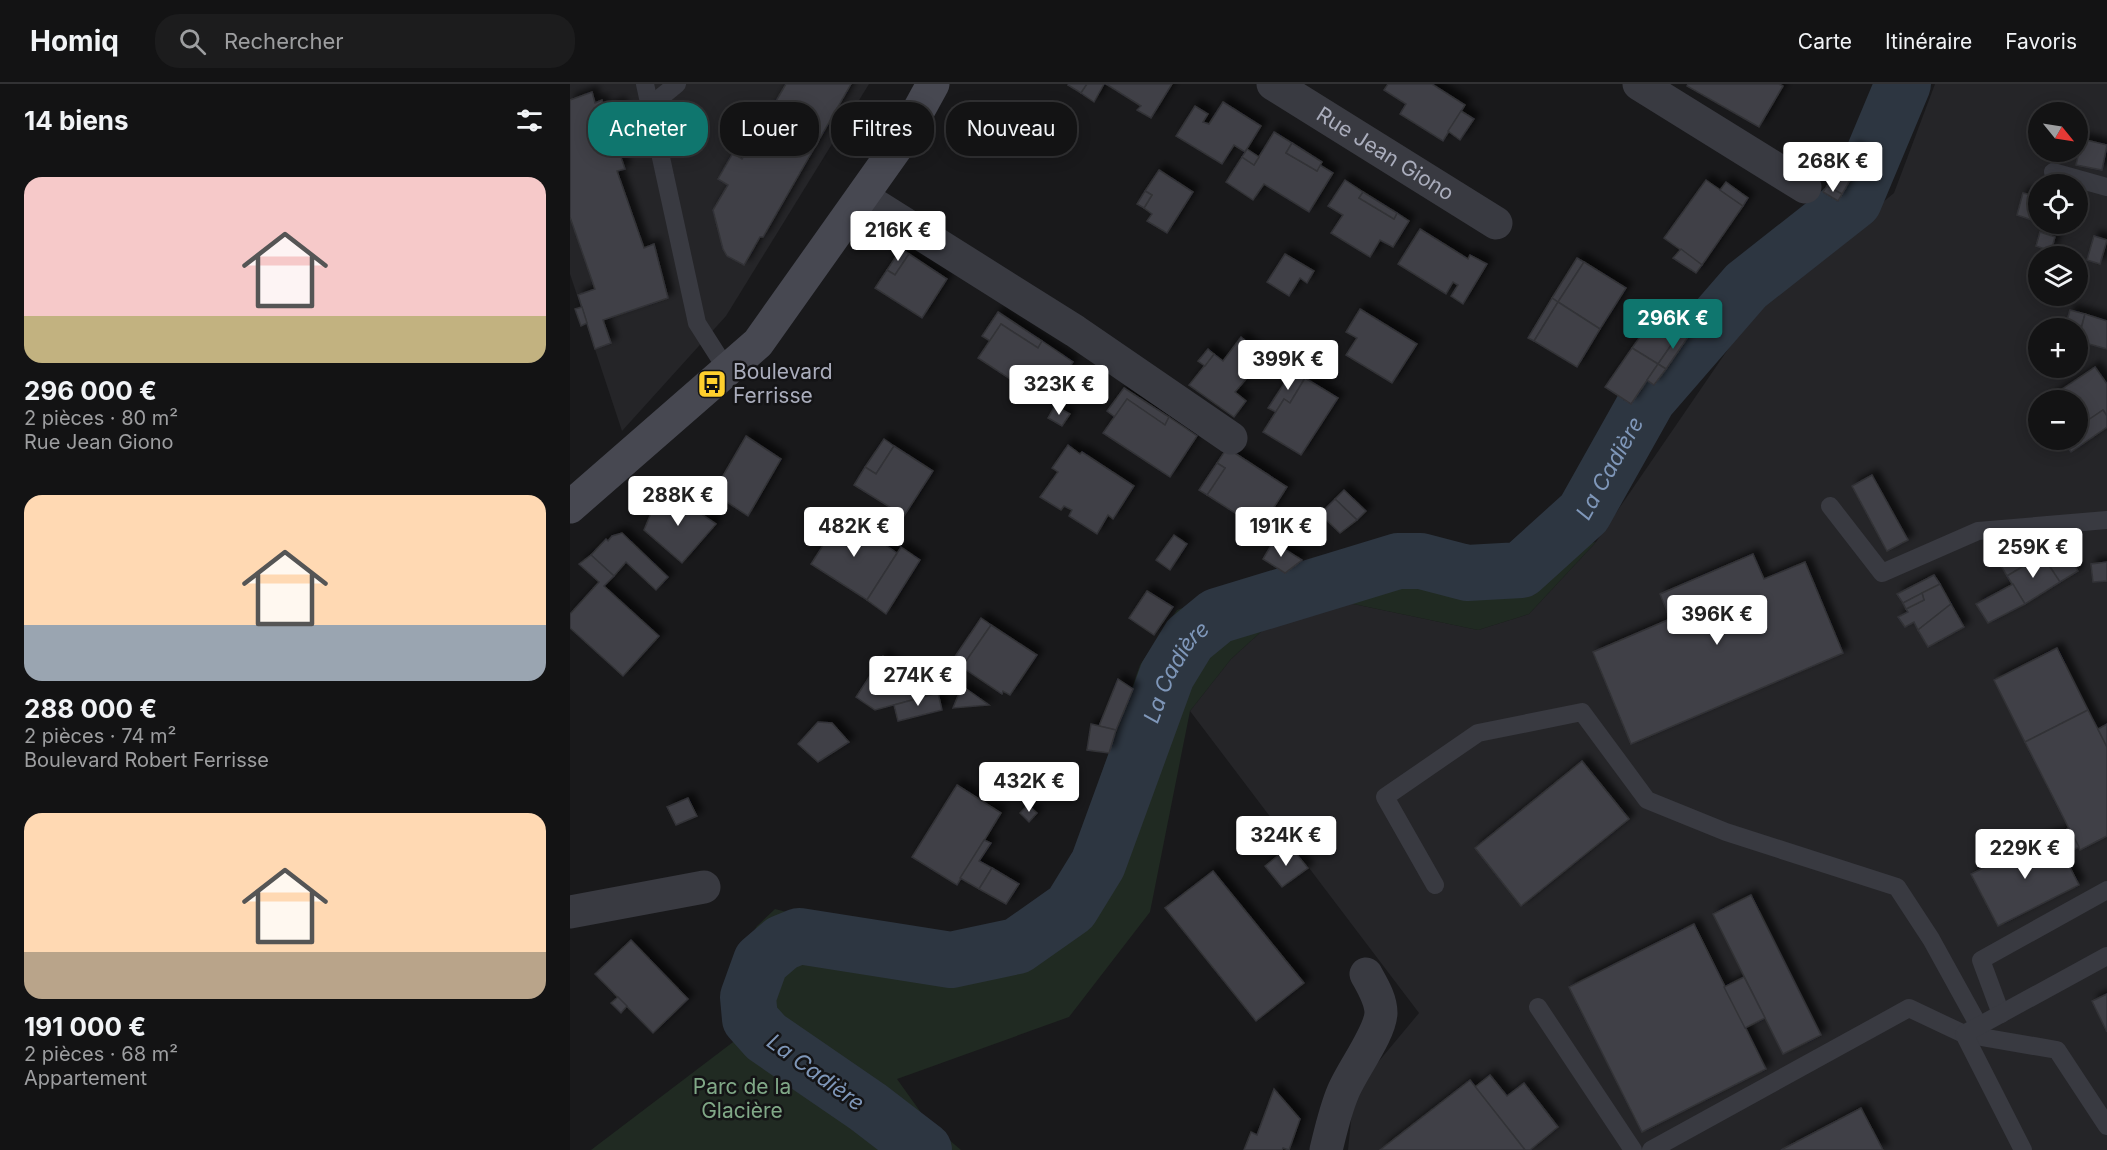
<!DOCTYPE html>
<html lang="fr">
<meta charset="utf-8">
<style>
body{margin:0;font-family:Inter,sans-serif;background:#1c1c1d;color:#f1f3f6;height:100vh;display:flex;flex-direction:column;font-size:22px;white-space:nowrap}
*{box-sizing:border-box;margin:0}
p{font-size:20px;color:#9d9ea0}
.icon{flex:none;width:33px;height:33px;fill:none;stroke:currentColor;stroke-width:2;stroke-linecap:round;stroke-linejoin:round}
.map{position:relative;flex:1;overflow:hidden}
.side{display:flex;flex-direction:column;background:#131314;width:570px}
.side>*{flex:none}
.top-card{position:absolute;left:18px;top:18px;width:570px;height:54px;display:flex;gap:12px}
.needle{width:39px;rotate:120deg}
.controls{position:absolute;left:1458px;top:18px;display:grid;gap:12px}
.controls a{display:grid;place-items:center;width:60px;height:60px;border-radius:50%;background:#131314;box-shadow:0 3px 15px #0003,0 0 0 2px #323234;font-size:30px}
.price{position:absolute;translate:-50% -51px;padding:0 14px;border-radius:6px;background:#fff;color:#222;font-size:20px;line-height:39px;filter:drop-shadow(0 2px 3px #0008)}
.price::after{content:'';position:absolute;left:50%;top:36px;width:18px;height:14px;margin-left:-9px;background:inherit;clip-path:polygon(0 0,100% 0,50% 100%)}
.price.on{background:#0f766e;color:#fff}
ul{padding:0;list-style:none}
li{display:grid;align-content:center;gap:12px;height:318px;padding:0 24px}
li span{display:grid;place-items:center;height:186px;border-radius:18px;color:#555}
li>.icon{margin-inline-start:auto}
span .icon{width:108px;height:108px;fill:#fffc;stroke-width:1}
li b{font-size:26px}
h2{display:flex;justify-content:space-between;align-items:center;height:72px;padding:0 24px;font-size:26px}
.pill{padding:0 21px;border-radius:24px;background:#131314;box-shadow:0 3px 15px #0003,0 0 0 2px #323234;font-size:21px;line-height:54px}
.pill.on{background:#0f766e;color:#fff}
header{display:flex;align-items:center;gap:36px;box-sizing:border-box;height:84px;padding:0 30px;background:#131314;border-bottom:2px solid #323234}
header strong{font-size:28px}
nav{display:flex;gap:33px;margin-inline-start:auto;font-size:21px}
.search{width:420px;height:54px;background:#1c1c1d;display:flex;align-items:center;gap:15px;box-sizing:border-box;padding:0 21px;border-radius:24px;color:#9d9ea0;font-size:22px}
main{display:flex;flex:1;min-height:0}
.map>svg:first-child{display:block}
.built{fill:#252528;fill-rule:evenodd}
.green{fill:#202a22}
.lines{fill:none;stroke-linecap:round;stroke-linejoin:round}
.river{stroke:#2d3641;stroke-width:56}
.building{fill:#404146;stroke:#333337;stroke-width:1.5;filter:url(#shadow)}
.lane{stroke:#393a41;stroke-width:18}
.street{stroke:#393a41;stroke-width:33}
.secondary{stroke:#474851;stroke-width:33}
.labels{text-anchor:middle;stroke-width:5;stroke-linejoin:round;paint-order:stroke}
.street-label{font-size:21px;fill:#aaadbc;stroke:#141416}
.poi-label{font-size:21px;fill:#aaadbc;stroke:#141416;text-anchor:start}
.park-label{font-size:21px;fill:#80a887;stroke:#141416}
.water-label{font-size:22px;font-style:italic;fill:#7f97b9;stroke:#141416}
</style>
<header>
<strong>Homiq</strong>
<div class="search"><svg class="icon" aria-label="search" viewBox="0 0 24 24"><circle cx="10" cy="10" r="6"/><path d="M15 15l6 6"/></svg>Rechercher</div>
<nav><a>Carte</a><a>Itinéraire</a><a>Favoris</a></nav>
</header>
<main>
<section class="side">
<h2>14 biens<svg class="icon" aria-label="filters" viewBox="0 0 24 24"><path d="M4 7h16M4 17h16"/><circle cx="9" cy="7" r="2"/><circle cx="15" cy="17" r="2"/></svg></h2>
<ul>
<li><span style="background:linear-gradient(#f6c9c9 75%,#c2b280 0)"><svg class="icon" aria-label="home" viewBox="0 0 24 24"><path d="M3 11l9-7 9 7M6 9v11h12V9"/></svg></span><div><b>296 000 €</b><p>2 pièces · 80 m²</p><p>Rue Jean Giono</p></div></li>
<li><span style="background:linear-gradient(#ffd9b3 70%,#9aa5b1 0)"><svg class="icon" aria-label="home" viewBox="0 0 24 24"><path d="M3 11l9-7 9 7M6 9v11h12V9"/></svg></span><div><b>288 000 €</b><p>2 pièces · 74 m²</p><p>Boulevard Robert Ferrisse</p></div></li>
<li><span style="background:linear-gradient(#ffd9b3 75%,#b9a48a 0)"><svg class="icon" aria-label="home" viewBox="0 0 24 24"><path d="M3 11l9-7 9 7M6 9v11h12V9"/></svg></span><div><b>191 000 €</b><p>2 pièces · 68 m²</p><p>Appartement</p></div></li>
</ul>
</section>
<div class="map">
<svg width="1537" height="1066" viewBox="0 0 1537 1066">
<defs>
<filter id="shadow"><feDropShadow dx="5.5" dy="-5.5" stdDeviation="3" flood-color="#0009"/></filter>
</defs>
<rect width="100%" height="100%" fill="#19191b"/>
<g class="built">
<path d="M0,0H299L156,232L52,347L0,190Z"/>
<path d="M1365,0H1537V1066H778L784,1007L849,929L620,627L661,575L705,535L774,518L908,546L959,530L1026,458L1189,220L1324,109ZM1468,28H1508V68H1468ZM1468,100H1508V140H1468ZM1468,172H1508V212H1468ZM1468,244H1508V284H1468ZM1468,316H1508V356H1468Z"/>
</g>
<path class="green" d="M823,450L923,481L1026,458L959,530L908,546L774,518L705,535L661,575L620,627L580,828L499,933L327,995L357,1037L391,1066H21L171,952L161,932L159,909L166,875L187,842L205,825L348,862L483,827L570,581L607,526Z"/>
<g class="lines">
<path class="river" id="s1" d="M354,1066L298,1023L196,953L180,935L178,913L191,877L212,859L229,852L381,876L447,862L501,824L528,780L597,591L619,555L647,532L828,477H851L897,489L951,486L1014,429L1078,315L1176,202L1284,117L1333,0"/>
</g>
<g class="building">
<path d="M216,0H281L193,153H190L174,181L157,172L153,165L143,126L158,101L148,95L163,69L172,75Z"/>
<path d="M499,0H517L511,9L498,1Z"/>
<path d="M517,0H534L524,18L511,9Z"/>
<path d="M536,0H602L581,34L567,26L571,22Z"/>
<path d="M818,0H862L895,21L873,57L830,30L836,20L814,6Z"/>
<path d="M1118,0H1209L1213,2L1189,43L1117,2Z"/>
<path d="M22,8L25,19L32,16L34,25L50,19L58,52L45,56L55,85L47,87L74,164L84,160L98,214L33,236L41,259L25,265L8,211L25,205L0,133V16Z"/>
<path d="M653,18L691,42L675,68L664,61L652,80L606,52L625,22L638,30L633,38L639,40Z"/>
<path d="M891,27L904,35L890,56L878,47Z"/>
<path d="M704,48L722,59L716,69L747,87L750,81L763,89L739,128L694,100L683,116L656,98L672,73L684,81Z"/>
<path d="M1512,55L1537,61L1532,86L1506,81Z"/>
<path d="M722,59L752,78L747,87L716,69Z"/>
<path d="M1283,63L1295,70L1272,110L1257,102L1266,88L1268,89Z"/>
<path d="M677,65L689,73L684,81L672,73Z"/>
<path d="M589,86L623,108L597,149L577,137L582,130L574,124L582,111L575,107Z"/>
<path d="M775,96L793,108L789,114L824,135L827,129L839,137L823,163L810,156L800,173L761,149L773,131L758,122Z"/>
<path d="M1136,96L1173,122L1132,181L1094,154Z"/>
<path d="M1156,98L1178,114L1173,122L1150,106Z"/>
<path d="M1257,102L1272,110L1268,117L1253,108Z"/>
<path d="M575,107L582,111L574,124L567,120Z"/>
<path d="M793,108L827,129L824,135L789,114Z"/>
<path d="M1453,109L1468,113V138L1447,131Z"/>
<path d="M850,145L898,175L900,171L917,180L893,220L881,212L888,201L883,198L876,210L828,180Z"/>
<path d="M1470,148L1485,153L1481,167L1466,162Z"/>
<path d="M1524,152L1537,156L1530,180L1517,176Z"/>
<path d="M331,165L339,170L325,191L317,186Z"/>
<path d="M1111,165L1132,181L1126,189L1103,174Z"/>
<path d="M339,170L377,195L352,234L305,204L317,186L325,191Z"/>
<path d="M715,170L744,187L737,199L730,194L719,212L697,198Z"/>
<path d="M1007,174L1014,178L988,218L982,214Z"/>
<path d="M1014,178L1056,204L1030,245L988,218Z"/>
<path d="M982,214L988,218L964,257L958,254Z"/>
<path d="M988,218L1030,245L1007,283L964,257Z"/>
<path d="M12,223L17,239L11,242L5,225Z"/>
<path d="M790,225L847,260L822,299L776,271L787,254L776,248Z"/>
<path d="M1500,226L1515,230L1508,256V244H1495Z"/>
<path d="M428,228L472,257L468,264L431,240L420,257L412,252Z"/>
<path d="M1086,230L1111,247L1088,280L1062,264Z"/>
<path d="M1515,230L1537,237V265L1508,257Z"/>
<path d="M431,240L468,264L472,257L503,278L477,319L408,274Z"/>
<path d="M1111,247L1118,253L1096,285L1088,280Z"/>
<path d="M671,253L695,273L665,308L676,317L664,333L619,301L644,270L653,277Z"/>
<path d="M1062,264L1088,280L1061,320L1035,303Z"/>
<path d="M638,265L644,270L635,282L628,277Z"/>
<path d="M1088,280L1096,285L1084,301L1077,296Z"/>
<path d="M1525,283L1537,300V332L1533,326L1508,343V316H1476Z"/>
<path d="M723,286L735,294L720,319L714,315L706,328L698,324Z"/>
<path d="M735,294L768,314L731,371L693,348L714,315L720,319Z"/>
<path d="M554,304L599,333L595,341L557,315L545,333L537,327Z"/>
<path d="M557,315L595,341L599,333L627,352L600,393L533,349Z"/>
<path d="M485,322L500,330L492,342L478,334Z"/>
<path d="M1533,326L1537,332V343L1501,368L1492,356H1508V343Z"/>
<path d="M176,352L211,375L178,432L143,409Z"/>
<path d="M314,355L324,362L306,390L295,383Z"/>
<path d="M498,361L510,370L512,368L564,402L543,435L538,431L527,450L499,432L502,426L494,422L491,426L470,413L488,388L482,384Z"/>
<path d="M324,362L363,387L334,432L284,401L295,383L306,390Z"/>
<path d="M657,364L717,403L690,445L637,411L655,384L647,379Z"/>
<path d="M647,379L655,384L637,411L629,406Z"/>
<path d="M1302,391L1338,456L1317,467L1282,402Z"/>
<path d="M774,406L796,427L787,436L765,415Z"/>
<path d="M99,408L146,440L112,479L74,446L82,427Z"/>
<path d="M765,415L787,436L770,449L750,430Z"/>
<path d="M272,432L327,469L297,516L241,480Z"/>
<path d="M52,449L98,493L86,506L56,478L44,492L21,471L36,455L38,457L42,452Z"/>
<path d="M604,451L617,460L600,486L586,476Z"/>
<path d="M703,458L732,476L715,489L693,475Z"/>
<path d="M1465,458L1472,471L1437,492L1430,480Z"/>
<path d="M1491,459L1508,487L1490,498L1472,471Z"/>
<path d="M331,463L350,476L316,530L297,516Z"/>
<path d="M1183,470L1194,495L1235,478L1273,569L1061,660L1023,568L1100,535L1090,510Z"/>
<path d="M21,471L44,492L34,502L89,552L53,592L0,544V530L29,498L9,480Z"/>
<path d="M1472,471L1490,498L1455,520L1437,492Z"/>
<path d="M1537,478V497L1523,498L1521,480Z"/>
<path d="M1364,491L1370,500L1333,519L1327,510Z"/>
<path d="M1370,500L1381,520L1348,546L1344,538L1335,543L1328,533L1338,528L1336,525L1354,516L1352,509Z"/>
<path d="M1443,500L1455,520L1418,539L1406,520Z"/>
<path d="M577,507L603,523L584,551L559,534Z"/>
<path d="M1352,509L1354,516L1336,525L1333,519Z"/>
<path d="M1381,520L1394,543L1358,563L1348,546Z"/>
<path d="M411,534L421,541L392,583L382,577Z"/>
<path d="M421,541L467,571L440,611L433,607L432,610L392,583Z"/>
<path d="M1487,564L1518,626L1455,658L1424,596Z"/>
<path d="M313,572L342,592L368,609L305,626L286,613Z"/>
<path d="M548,595L563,605L546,646L529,642Z"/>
<path d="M392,602L419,621L383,624Z"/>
<path d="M368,609L372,626L328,637L324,621Z"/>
<path d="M1518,626L1537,663V752L1510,766L1455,658Z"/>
<path d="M248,638L262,639L279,658L248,678L228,660Z"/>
<path d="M521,640L546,646L539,669L517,666Z"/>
<path d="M1537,640V663L1528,645Z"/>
<path d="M1012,677L1059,735L951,822L905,764Z"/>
<path d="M387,701L431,729L387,801L342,773Z"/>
<path d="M118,714L127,732L106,741L97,723Z"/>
<path d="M458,721L467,729L459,738L450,729Z"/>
<path d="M1499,744L1509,763L1493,771L1484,752Z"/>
<path d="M1483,750L1509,801L1428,842L1401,790Z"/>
<path d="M414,756L421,759L409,777L422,784L409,805L390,794Z"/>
<path d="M720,762L738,784L712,803L695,782Z"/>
<path d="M422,784L449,800L436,820L409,805Z"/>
<path d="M643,787L734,899L686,937L595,824Z"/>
<path d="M1181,811L1251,951L1213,970L1143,830Z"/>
<path d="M1124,840L1196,985L1072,1048L999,903Z"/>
<path d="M61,856L118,915L83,949L25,890Z"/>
<path d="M1174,893L1195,934L1175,944L1154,903Z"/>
<path d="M1537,910V948L1522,917Z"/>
<path d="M48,913L57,922L51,929L41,919Z"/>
<path d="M920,991L937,1012L954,999L988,1043L960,1066H955L905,1003Z"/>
<path d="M900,996L955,1066H810Z"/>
<path d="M704,1005L730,1035L719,1066L713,1064L712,1066H674L681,1048L687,1051Z"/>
<path d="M1291,1024L1313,1066H1211Z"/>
</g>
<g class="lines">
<g class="lane">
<path d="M75,0L127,239L157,286"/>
<path d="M80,22L107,0"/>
<path d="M1483,88L1537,103"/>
<path d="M1260,422L1312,489L1408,447L1537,436"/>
<path d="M865,801L815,713L908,649L1012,628L1077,716L1156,748L1327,803L1361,855L1409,942"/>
<path d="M968,923L1063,1066"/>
<path d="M1431,930L1411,876L1537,806"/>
<path d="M1081,1066L1339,924L1394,950L1487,966L1537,1042"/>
<path d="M1453,1066L1394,950L1537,872"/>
</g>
<g class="street">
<path id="s2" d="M703,0L926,139"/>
<path d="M1069,0L1235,103"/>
<path d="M292,113L505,247L661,354"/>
<path d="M0,828L134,803"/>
<path d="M756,1066C761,1046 765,1027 773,1008C782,986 810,950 811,929C811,915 802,901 796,890"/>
</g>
<path class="secondary" d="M0,423L188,259L334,53L363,0"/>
</g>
<defs>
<g id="bus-square" transform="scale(1.5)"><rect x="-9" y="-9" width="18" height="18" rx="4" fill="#ffd02d" stroke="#141416"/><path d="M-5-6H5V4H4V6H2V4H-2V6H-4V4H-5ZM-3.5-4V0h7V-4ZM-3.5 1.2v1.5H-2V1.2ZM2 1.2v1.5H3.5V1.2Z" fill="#111"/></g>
</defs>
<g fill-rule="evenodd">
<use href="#bus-square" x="142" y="300"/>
</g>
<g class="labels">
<g class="street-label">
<text dy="7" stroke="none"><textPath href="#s2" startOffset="132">Rue Jean Giono</textPath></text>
</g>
<g class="poi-label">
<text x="163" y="295">Boulevard<tspan x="163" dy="24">Ferrisse</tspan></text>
</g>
<g class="park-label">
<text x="172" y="1010">Parc de la<tspan x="172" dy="24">Glacière</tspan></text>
</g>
<g class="water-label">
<text dy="8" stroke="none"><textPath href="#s1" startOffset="1394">La Cadière</textPath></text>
<text dy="8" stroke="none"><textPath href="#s1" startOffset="872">La Cadière</textPath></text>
<text transform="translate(246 988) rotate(36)" y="8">La Cadière</text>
</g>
</g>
</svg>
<div class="controls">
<a><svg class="needle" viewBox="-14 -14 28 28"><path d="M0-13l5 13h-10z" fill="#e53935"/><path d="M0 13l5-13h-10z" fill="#9d9ea0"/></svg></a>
<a><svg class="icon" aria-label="locate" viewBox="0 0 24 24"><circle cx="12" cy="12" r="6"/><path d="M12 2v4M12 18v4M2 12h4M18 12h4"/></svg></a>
<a><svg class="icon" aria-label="layers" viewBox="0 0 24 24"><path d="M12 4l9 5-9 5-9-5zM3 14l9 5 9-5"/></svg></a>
<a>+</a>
<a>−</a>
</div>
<b class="price" style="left:1263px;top:109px">268K €</b>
<b class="price" style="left:328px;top:178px">216K €</b>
<b class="price on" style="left:1103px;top:266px">296K €</b>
<b class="price" style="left:718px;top:307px">399K €</b>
<b class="price" style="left:489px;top:332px">323K €</b>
<b class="price" style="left:108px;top:443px">288K €</b>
<b class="price" style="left:284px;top:474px">482K €</b>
<b class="price" style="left:711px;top:474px">191K €</b>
<b class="price" style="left:1463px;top:495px">259K €</b>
<b class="price" style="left:1147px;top:562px">396K €</b>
<b class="price" style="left:348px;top:623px">274K €</b>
<b class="price" style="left:459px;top:729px">432K €</b>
<b class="price" style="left:716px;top:783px">324K €</b>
<b class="price" style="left:1455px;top:796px">229K €</b>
<div class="top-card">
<a class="pill on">Acheter</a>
<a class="pill">Louer</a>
<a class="pill">Filtres</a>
<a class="pill">Nouveau</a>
</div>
</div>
</main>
